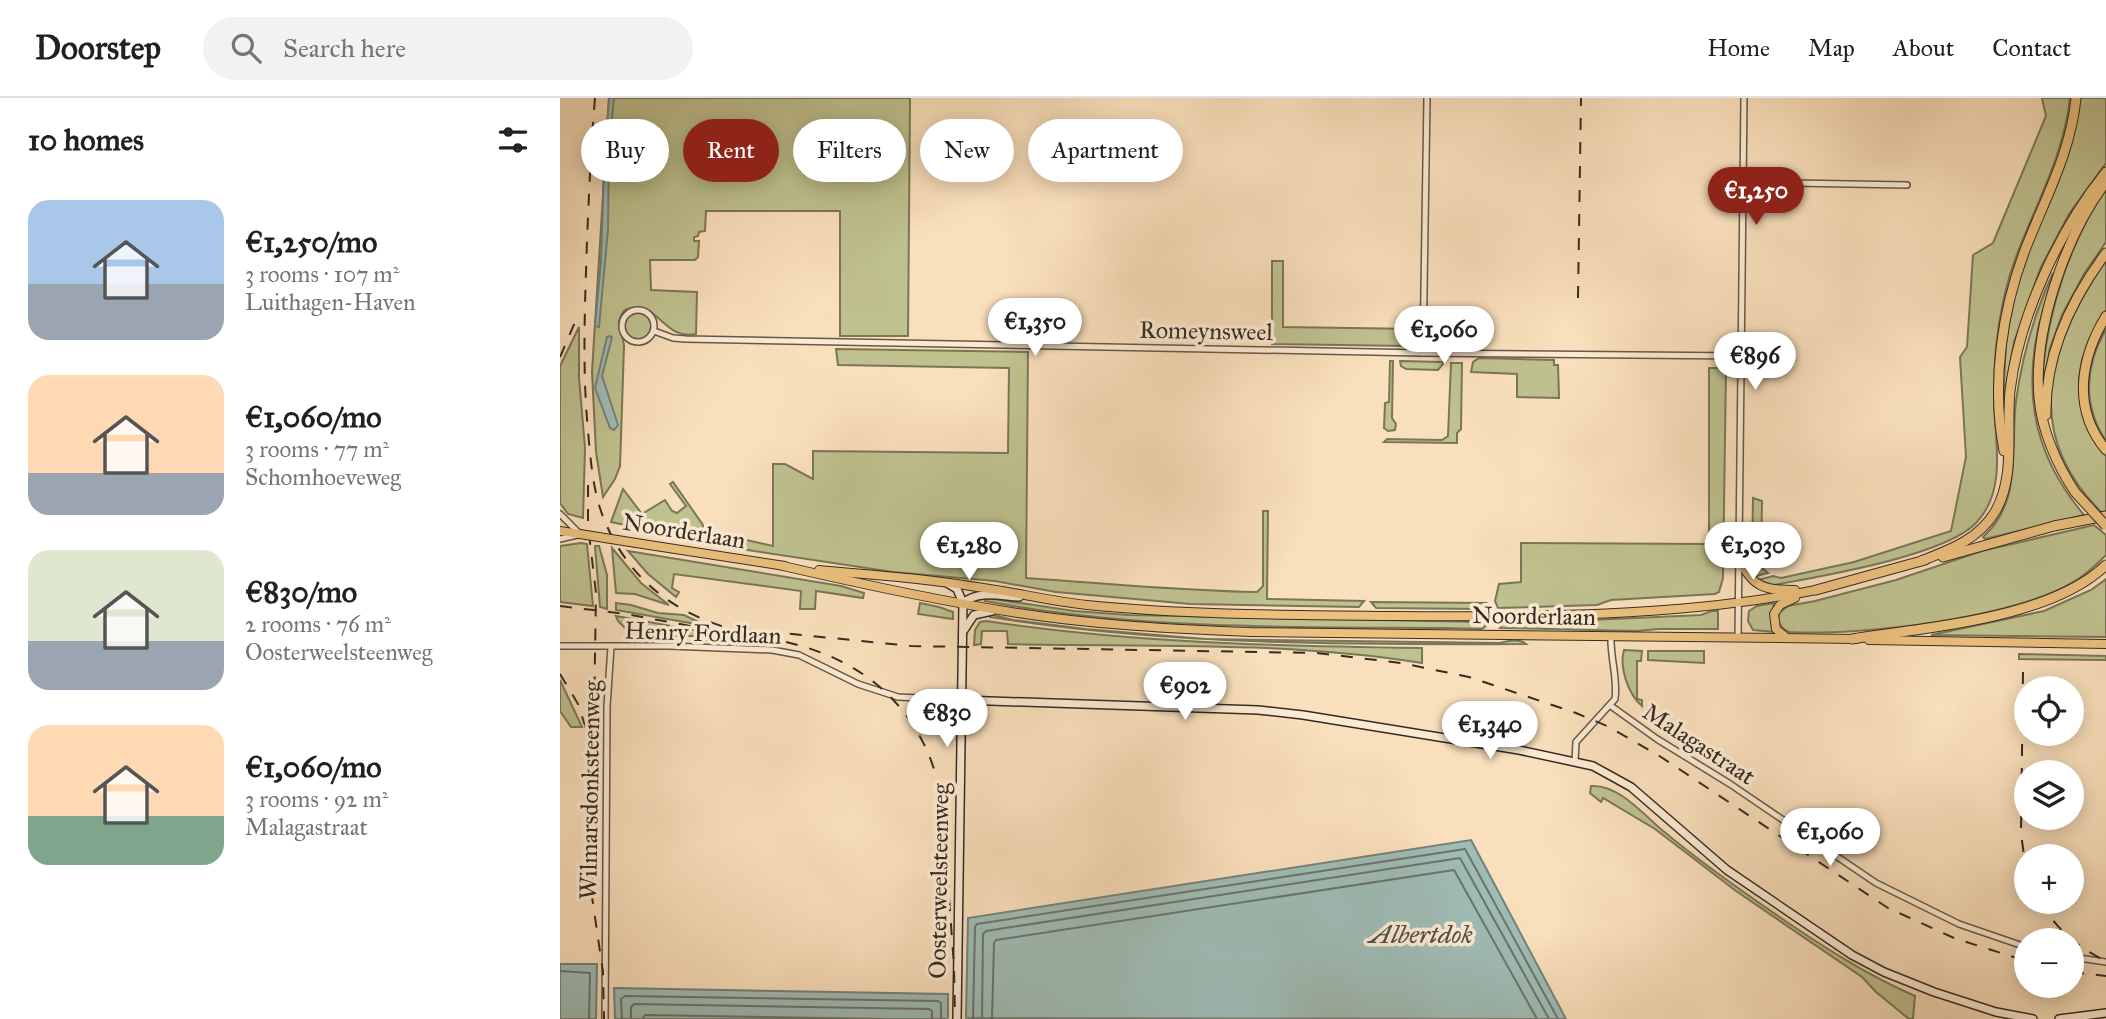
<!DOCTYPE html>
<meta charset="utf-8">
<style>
body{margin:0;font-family:"IM FELL Great Primer",serif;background:#f2f2f2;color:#202124;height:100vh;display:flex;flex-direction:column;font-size:26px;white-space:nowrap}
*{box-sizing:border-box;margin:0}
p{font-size:23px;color:#757577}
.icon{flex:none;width:38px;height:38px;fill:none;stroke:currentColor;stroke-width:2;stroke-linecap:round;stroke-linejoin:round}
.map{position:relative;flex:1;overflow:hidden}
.sheet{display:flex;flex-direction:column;background:#fff;width:560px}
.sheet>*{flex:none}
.hud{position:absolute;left:21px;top:21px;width:665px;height:63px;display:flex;gap:14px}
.buttons{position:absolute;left:1454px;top:578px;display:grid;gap:14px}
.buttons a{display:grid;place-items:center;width:70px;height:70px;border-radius:50%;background:#fff;box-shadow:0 4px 18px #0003;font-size:35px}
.price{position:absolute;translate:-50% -60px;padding:0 16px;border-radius:24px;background:#fff;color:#222;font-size:23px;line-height:46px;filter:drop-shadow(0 2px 4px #0008)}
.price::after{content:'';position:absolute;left:50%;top:42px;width:21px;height:16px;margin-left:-10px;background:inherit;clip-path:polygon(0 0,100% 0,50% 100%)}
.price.current{background:#8f2418;color:#fff}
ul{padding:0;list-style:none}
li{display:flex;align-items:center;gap:21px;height:175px;padding:0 28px}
li span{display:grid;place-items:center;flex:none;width:196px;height:140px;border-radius:21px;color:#555}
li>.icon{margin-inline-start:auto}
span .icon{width:84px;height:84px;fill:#fffc;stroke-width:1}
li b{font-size:30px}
h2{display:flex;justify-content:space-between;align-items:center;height:84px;padding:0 28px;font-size:30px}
.pill{padding:0 24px;border-radius:32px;background:#fff;box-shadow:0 4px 18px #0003;font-size:24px;line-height:63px}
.pill.current{background:#8f2418;color:#fff}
header{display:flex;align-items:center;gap:42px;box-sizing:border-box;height:98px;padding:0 35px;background:#fff;border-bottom:2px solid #e0e0e0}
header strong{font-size:33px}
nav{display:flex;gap:38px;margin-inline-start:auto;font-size:24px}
.search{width:490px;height:63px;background:#f2f2f2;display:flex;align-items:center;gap:18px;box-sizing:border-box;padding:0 24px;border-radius:38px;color:#757577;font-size:26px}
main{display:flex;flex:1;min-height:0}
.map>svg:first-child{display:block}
.green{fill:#bfc18f;stroke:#7a7658;stroke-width:2}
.water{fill:#9fbcb6;stroke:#75827b;stroke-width:2}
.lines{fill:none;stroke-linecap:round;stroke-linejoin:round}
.shore{stroke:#6a746c;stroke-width:2}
.street-casing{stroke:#675848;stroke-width:8}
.secondary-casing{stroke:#362b22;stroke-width:10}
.primary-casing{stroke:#362b22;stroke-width:10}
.highway-casing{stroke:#362b22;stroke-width:11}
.street{stroke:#fbead3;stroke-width:5}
.secondary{stroke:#fbead3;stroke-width:7}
.primary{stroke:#ecc07e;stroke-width:8}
.highway{stroke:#ecc07e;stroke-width:9}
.rail{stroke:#362b22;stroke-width:2;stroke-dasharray:12 12;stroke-linecap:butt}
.primary-bridge-casing{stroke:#362b22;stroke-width:10;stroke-linecap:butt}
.highway-bridge-casing{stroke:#362b22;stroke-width:11;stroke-linecap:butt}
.primary-bridge{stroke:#ecc07e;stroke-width:8}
.highway-bridge{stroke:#ecc07e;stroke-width:9}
.labels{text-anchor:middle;stroke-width:7;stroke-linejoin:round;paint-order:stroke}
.street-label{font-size:24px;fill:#362b22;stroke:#fbead3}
.water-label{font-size:26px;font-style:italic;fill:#504f47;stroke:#fbead3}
</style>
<header>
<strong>Doorstep</strong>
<div class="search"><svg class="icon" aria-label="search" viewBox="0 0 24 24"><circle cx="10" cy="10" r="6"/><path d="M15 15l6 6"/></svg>Search here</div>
<nav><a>Home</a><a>Map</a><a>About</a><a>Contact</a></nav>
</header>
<main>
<section class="sheet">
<h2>10 homes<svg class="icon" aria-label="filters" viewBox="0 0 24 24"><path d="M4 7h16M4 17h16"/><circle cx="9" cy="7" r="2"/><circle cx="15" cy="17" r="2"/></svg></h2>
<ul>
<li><span style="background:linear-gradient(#a9c7e8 60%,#9aa5b1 0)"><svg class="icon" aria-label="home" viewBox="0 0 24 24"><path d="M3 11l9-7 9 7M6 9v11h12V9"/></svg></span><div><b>€1,250/mo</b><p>3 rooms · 107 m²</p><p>Luithagen-Haven</p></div></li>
<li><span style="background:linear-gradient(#ffd9b3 70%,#9aa5b1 0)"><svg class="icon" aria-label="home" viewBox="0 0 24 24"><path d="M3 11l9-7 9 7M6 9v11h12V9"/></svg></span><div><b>€1,060/mo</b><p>3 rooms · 77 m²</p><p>Schomhoeveweg</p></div></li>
<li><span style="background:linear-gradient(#dfe7d0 65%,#9aa5b1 0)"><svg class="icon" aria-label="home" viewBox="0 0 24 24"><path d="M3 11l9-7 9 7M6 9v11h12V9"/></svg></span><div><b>€830/mo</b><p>2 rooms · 76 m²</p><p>Oosterweelsteenweg</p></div></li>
<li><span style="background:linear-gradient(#ffd9b3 65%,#7fa58c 0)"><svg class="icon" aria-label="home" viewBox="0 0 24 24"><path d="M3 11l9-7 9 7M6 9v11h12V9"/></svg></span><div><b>€1,060/mo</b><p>3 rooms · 92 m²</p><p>Malagastraat</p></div></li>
</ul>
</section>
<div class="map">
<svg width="1546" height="921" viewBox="0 0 1546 921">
<rect width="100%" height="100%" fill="#f9dfbb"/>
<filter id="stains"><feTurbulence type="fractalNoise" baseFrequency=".00286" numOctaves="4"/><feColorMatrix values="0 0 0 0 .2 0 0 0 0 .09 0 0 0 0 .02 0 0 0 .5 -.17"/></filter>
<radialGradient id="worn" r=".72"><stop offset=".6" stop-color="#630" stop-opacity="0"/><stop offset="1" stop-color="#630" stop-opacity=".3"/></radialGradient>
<g class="green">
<path d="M49,0H350L348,238H280V113H146L145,133L139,134L138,138L134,139V143H139L138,159L135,162H90L91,192L137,194L136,236C102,243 97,198 65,212C53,226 63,233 64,248L60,368L55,381L43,399L36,354L32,274Z"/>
<path d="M1482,0H1510C1504,56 1477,104 1457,156C1446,185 1439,218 1436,249C1434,269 1434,288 1434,308C1436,346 1446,394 1416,425C1384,458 1262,478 1214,487L1198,482L1213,478L1221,480L1294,464L1391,433L1406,359L1400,259L1407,249L1413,157L1433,145L1486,18Z"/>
<path d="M1520,0H1546V65L1509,116L1481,169L1454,244L1443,306L1446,243L1453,203L1466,159L1508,57Z"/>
<path d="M1546,90V144L1524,176L1502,217L1490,250L1484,280L1482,281C1488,213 1508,148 1546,90Z"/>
<path d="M1546,162V213L1529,242L1522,262L1519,280V294L1530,334L1546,358V414L1542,415C1460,334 1488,247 1546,162Z"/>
<path d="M712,163H723V229L859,231V241L853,247L848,248L712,246Z"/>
<path d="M1493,175C1492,191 1482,213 1478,231C1463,303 1477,361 1524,417L1425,441L1423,439C1463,404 1450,350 1456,303C1462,259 1474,216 1493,175Z"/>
<circle cx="78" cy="228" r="13"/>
<path d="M19,229V280L25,350L23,420L8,416L0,405V268Z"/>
<path d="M1546,231V343C1522,307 1525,267 1546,231Z"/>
<path d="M276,251L468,254L466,480C543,485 619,493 697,494L703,488V413H708L707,501L804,503L799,509L631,506L496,494L435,483L333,474L174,450L51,424L63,391L82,416L105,402L112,413L117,415L126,408L110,386L113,384L143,427L142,432L213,448V366H225L253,381V353L448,355L449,270L278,267Z"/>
<path d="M919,260L994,262V267H998L999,300L957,299V276L911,274L913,264Z"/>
<path d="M830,263H833L832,320L836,326L835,332L828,333L824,330L825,305L829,304Z"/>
<path d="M840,263L883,264V266L878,272L846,271L841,268Z"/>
<path d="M891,265H902L901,331L897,335V345L824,344L827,341L882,342L888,338Z"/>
<path d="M1149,270H1166L1163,480L1159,494L1155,496L1051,502L1037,507L938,510L935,503L939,486L961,484V445L1149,446Z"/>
<path d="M1193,400L1202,403L1201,464L1202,470L1208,475L1196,478L1192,464Z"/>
<path d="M1534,427L1546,437V457C1537,466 1529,474 1518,481C1458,520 1301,538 1229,534C1220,530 1216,524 1220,514L1228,508L1255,503L1336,482L1422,453Z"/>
<path d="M21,445L27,446L33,508L0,504V448Z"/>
<path d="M35,448H39L47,477V511L40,509Z"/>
<path d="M52,450L81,485L109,507L75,496L56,495Z"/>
<path d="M68,453L281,488L304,495L303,500L256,493L255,511H240L241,493L114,476L112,490L119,494L116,499L88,476Z"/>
<path d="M1546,481V539L1371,537L1484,513L1531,492Z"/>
<path d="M427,500L514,513L569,517L923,524L926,528L922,531L886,530C732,529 576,532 425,503Z"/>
<path d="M811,504L926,505L922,511L816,510Z"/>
<path d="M56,505L71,507L98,515L124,517L147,528L56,512Z"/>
<path d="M360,505L379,509L393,514V521L358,516Z"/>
<path d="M1214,505L1211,525L1215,534L1193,532L1188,523L1189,513L1197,508Z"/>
<path d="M1152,513H1158V531H1098L1077,533L940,530L943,526L1141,517Z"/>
<path d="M430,516L453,522L525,531L645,541L939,545C948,543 959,540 966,546C787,547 607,547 430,519Z"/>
<path d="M56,518L138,533L200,541L208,544L150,543L137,538H68V533L58,523Z"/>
<path d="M426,523C573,545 714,548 862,550V565C727,543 585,549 448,546L447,533H422L421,546L414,547L415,532L420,524Z"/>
<path d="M1064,552L1082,553L1081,563H1077V601L1082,602V608C1068,596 1059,569 1064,552Z"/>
<path d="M1088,553H1144V565L1088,562Z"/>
<path d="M1459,556L1546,558V562L1459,561Z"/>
<path d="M0,582L22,629H11L0,613Z"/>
<path d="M1031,688C1058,686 1083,716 1102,732C1140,764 1180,792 1221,820C1265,850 1307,877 1355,898L1353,921H1349L1316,894L1302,879L1176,793L1095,731L1043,700L1041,704L1030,695Z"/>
</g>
<g class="water">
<path d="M49,0H54L49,47L48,131L39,229L35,228L41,163L44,70Z"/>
<path d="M50,238L52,239L42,278L58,327L54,332L50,330L35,290L47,239Z"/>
<path d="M911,742L1006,921L406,920L408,820Z"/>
<path d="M0,866H37L36,921H0Z"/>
<path d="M54,890L388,896V919L387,921H55Z"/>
</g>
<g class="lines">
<g class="shore">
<path d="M0,873L30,875L29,921"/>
<path d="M62,921L61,901L65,898L378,903L381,905V921"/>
<path d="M71,921V909L74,906L369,911L372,913V921"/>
<path d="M82,921L85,917L323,921"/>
<path d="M413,921L415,829L417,826L905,751L998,921"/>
<path d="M422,921L423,836L426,833L900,760L989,921"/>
<path d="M432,921L434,845L436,842L894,772L977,921"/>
</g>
<g class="street-casing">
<g id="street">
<path d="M867,0L863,255L1182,258"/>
<path d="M1184,84L1347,87"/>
<circle cx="78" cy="228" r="16"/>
<path d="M94,233L113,240L126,241L863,255"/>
<path d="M0,416L20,436"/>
<path d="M0,441L17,437"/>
<path d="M1178,540L1184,0"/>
<path d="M0,548H109L212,552L239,557L298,586L338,599L401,602"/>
<path d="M1051,608L1097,641L1170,686L1316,785L1399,826L1466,849"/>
<path d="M1015,664L1016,644L1055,601C1058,581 1050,559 1051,538"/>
<path d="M1512,859L1546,864"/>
<path d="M45,921L47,608L51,549"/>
</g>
</g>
<g class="secondary-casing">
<g id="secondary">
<path d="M387,485L397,491L403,505L397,921"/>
<path d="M403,505C419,492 440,498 459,499"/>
<path d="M404,532L414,517L432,513"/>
<path d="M401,602L698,612L743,617L959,652L1033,668L1071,689L1167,772L1292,857L1324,874L1374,894L1436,914L1473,921"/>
<path d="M1499,921L1546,915"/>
</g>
</g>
<g class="primary-casing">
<g id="primary">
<path d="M0,433L20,436"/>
<path d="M76,445L225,468"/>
<path d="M1180,463C1194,491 1206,492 1235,492"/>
<path d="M223,468C301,486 379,503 458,515C535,527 613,531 691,534L1296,541"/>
<path d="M259,472C312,477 365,480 417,489C454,494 490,503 527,507C628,517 731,517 833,518C971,519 1121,519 1256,492"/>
<path d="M1227,540L1216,531L1214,516L1220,507L1235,500"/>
<path d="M1309,542L1546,546"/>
</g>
</g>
<g class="highway-casing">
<g id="highway">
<path d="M1546,218C1520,261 1512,311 1546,352"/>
<path d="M1486,317C1485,257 1511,202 1546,155"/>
<path d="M1444,353C1431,286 1442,210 1467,147C1486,99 1511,53 1516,0"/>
<path d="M1515,394C1497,367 1482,333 1479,300C1473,232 1505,138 1546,84"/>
<path d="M1383,459L1494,428L1546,418"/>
<path d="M1361,463C1389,452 1418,442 1435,414C1456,378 1446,332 1450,293C1459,219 1499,132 1546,74"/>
<path d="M1256,492L1365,462"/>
<path d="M1292,541C1367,529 1490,521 1546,467"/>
</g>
</g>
<use href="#street" class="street"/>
<use href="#secondary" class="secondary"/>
<use href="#primary" class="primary"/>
<use href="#highway" class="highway"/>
<g class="rail">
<path d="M35,0C31,47 29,95 27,143C25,207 22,269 28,333C31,365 33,397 46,426C74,490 126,522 191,536"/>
<path d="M1018,200L1021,0"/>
<path d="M0,259L19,215"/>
<path d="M28,387V427L36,495L33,682"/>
<path d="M0,508L66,516L152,532"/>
<path d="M182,531L351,548L757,555L841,565L909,579L1016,615L1047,628L1098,657L1328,810L1394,840L1466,863"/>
<path d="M226,544C310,563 367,617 382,703L394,868L395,921"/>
<path d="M1463,574L1461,735L1466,773"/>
<path d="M0,576L18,606L29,640"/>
<path d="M33,674L32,799L43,874L44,921"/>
<path d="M1480,803C1495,830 1518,850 1546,863"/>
<path d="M1512,874L1546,878"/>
</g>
<g class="primary-bridge-casing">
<path id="primary-bridge" d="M20,436L76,445"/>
</g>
<g class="highway-bridge-casing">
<path id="highway-bridge" d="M1515,394L1546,428"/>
</g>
<use href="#primary-bridge" class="primary-bridge"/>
<use href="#highway-bridge" class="highway-bridge"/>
</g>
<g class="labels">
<g class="street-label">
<text transform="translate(646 233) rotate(1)" y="8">Romeynsweel</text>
<text transform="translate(124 433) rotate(9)" y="8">Noorderlaan</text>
<text transform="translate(974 518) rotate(1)" y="8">Noorderlaan</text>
<text transform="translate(143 535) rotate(2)" y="8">Henry Fordlaan</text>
<text transform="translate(1139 646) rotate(33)" y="8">Malagastraat</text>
<text transform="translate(30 692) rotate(-89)" y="8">Wilmarsdonksteenweg</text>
<text transform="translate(379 783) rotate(-89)" y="8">Oosterweelsteenweg</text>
</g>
<g class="water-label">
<text x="861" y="845">Albertdok</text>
</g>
</g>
<rect width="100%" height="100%" filter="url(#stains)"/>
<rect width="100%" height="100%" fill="url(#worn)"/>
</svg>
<div class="buttons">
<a><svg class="icon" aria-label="locate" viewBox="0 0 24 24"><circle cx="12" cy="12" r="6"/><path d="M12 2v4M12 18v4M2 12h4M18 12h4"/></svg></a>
<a><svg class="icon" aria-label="layers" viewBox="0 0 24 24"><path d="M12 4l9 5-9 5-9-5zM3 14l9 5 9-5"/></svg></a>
<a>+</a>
<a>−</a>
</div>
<b class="price current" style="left:1196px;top:129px">€1,250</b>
<b class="price" style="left:475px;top:260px">€1,350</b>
<b class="price" style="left:884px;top:268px">€1,060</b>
<b class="price" style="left:1195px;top:294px">€896</b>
<b class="price" style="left:409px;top:484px">€1,280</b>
<b class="price" style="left:1193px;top:484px">€1,030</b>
<b class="price" style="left:625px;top:624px">€902</b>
<b class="price" style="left:387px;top:651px">€830</b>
<b class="price" style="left:930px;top:663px">€1,340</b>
<b class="price" style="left:1270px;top:770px">€1,060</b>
<div class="hud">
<a class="pill">Buy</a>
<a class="pill current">Rent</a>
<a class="pill">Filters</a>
<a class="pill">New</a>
<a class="pill">Apartment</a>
</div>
</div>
</main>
